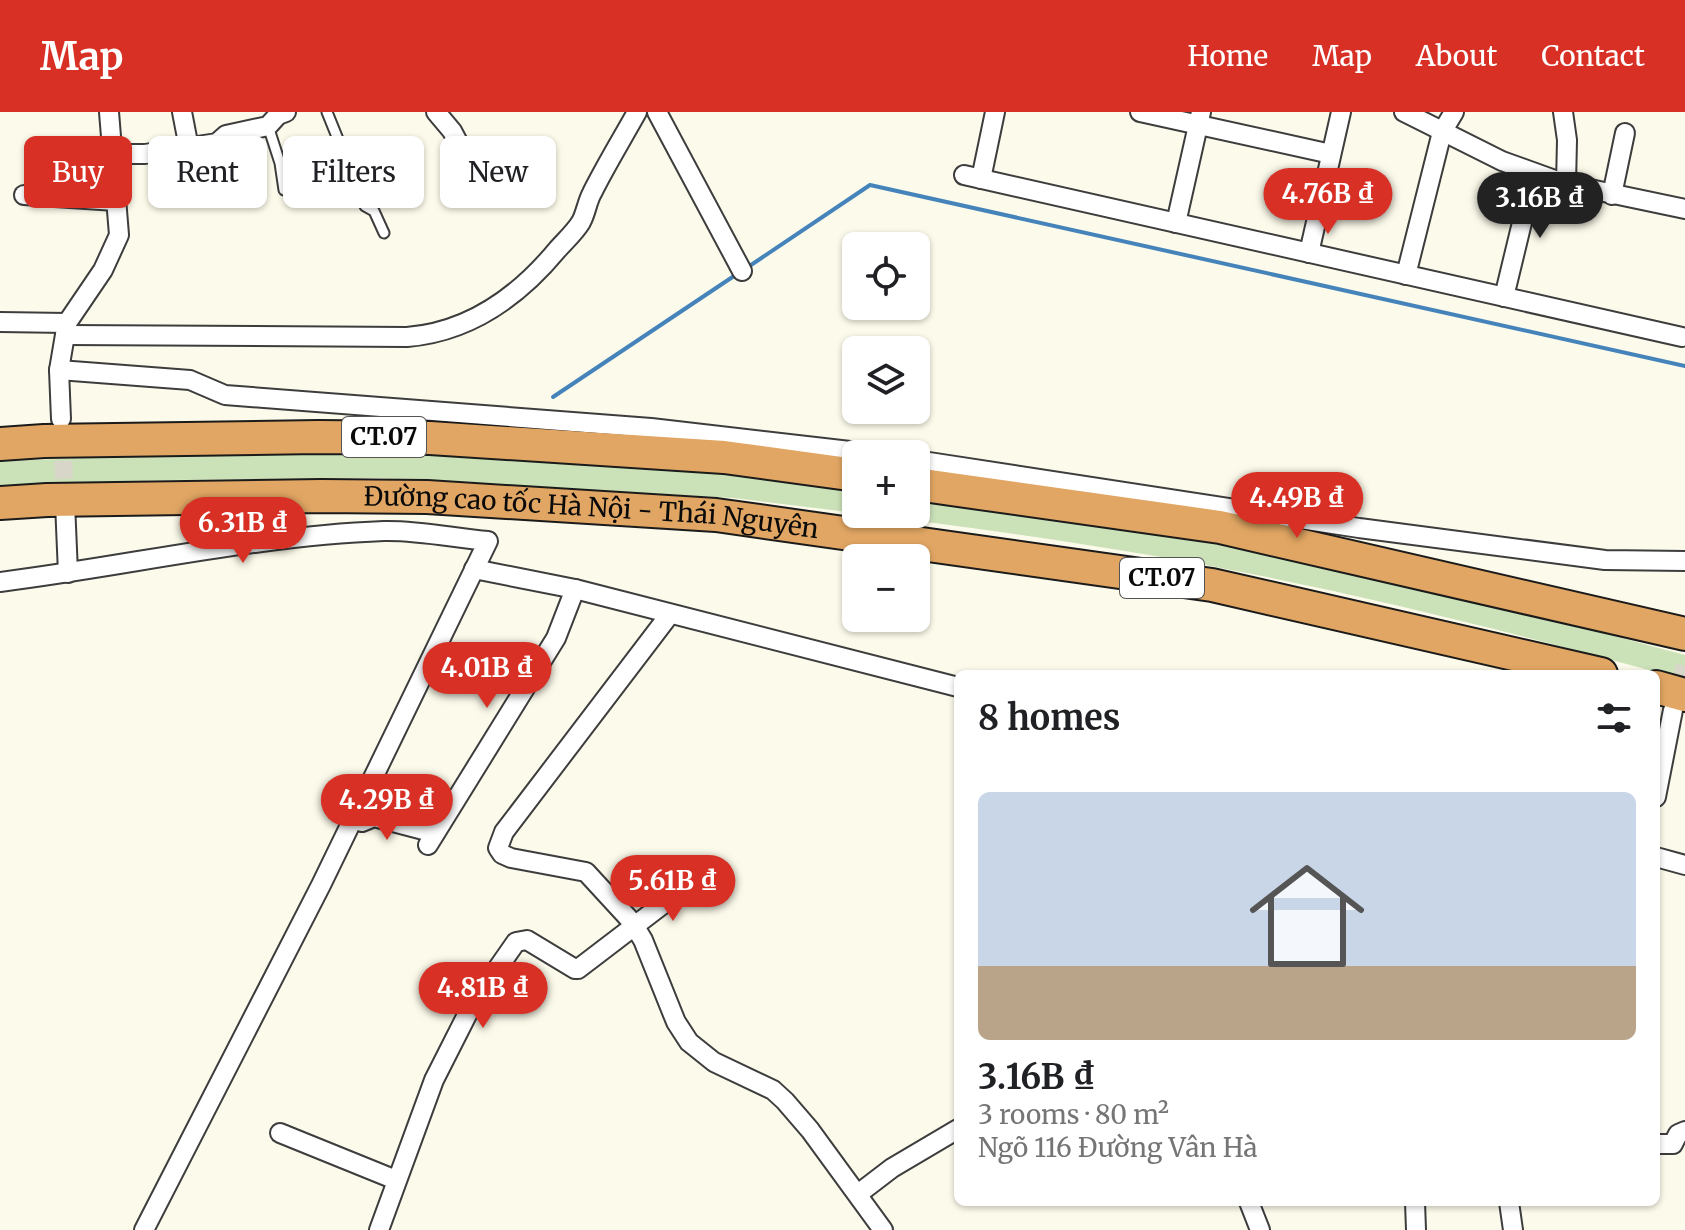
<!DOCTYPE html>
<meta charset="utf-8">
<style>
body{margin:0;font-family:Merriweather,serif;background:#f6f6f6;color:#202124;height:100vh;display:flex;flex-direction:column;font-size:30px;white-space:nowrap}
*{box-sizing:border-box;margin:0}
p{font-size:26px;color:#757577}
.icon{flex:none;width:44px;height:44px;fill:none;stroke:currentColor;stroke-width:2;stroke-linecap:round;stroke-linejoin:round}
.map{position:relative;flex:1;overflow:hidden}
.sheet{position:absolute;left:954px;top:558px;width:706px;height:536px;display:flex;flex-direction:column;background:#fff;border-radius:12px;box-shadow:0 2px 6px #0004}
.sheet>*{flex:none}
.banner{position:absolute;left:24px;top:24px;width:760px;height:72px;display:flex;gap:16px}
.buttons{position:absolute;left:842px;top:120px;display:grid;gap:16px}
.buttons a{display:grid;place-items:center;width:88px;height:88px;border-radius:12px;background:#fff;box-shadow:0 2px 6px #0004;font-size:40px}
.price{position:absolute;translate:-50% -68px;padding:0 18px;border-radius:28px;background:#d93025;color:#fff;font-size:26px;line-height:52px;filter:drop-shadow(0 2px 4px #0008)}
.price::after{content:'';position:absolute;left:50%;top:48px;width:24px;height:18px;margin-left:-12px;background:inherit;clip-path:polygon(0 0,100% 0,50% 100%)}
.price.current{background:#222;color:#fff}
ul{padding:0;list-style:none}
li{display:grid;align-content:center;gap:16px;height:424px;padding:0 24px}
li span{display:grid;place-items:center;height:248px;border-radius:12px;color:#555}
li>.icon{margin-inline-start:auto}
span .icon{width:144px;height:144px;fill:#fffc;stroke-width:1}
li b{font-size:34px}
h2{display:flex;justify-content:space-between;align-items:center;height:96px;padding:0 24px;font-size:34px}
.tag{padding:0 28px;border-radius:12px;background:#fff;box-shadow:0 2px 6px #0004;font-size:28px;line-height:72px}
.tag.current{background:#d93025;color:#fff}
header{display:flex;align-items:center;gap:48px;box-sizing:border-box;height:112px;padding:0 40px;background:#d93025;color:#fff}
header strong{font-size:38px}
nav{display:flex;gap:44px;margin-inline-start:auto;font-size:28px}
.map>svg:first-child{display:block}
.green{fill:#cbe2b8}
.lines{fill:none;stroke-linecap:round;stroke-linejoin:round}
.stream{stroke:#4583bb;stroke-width:4}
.minor-tunnel{stroke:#d8d6c8;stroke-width:18;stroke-dasharray:18 9;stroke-linecap:butt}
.service-casing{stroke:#3d3d3d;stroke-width:13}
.minor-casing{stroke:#3d3d3d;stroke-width:22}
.motorway-casing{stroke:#1b1b1b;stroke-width:36}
.service{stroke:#fff;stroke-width:9}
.minor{stroke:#fff;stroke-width:18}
.motorway{stroke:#e1a663;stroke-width:32}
.labels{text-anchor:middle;stroke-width:8;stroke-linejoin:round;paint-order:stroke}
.shield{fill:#fff;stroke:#545454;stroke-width:2}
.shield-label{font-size:24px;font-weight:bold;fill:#0a0a0a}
.street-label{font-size:26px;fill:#0a0a0a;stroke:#fff}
</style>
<header>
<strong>Map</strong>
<nav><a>Home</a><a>Map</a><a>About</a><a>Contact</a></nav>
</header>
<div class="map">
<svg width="1685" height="1118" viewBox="0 0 1685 1118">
<rect width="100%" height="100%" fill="#fcfaea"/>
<g class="green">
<path d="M227,341L461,342L631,353L856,375V401L734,386L380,366L168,368L0,374V349Z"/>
<path d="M916,382C1050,402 1183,422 1315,450C1440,478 1562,510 1685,543V568C1510,519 1334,475 1155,444C1058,427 960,414 862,402H916Z"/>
</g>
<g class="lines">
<g class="stream">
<path d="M748,155L870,73L1685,254"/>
<path d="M553,285L737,162"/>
</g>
<g class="minor-tunnel">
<path d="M62,322L65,391"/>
<path d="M1675,590L1685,554"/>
</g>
<g class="service-casing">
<g id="service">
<path d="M327,0L365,94L374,99L384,121"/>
<path d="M268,14L280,51L284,78"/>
<path d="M198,81H222V27"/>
</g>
</g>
<g class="minor-casing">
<g id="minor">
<path d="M182,0L189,36"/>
<path d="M436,0L452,19L477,66"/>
<path d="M657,0L742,159"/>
<path d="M1140,0L1331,42"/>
<path d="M1404,0L1502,49L1566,72L1685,97"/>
<path d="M1563,0L1567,28L1566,72"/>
<path d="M112,42H145L217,31L226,23L268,14L278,3L286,0"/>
<path d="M964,63L1682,225"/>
<path d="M981,67L995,0"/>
<path d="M24,83L116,89"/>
<path d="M1612,83L1625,21"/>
<path d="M1176,111L1201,0"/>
<path d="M1309,141L1341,0"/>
<path d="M1406,163L1442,20L1454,0"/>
<path d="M1504,185L1534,61"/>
<path d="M0,210L67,211"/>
<path d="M65,223L407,225C469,220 518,185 557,138C565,129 575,120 581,110C586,101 587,90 592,81C606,53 622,27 637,0"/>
<path d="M59,258L190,268L225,283L651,316L876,342"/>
<path d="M61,307L59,258L67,211L103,158L119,123L109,0"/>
<path d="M916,348L1359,416L1605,448L1685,449"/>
<path d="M65,391L68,461"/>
<path d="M474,457L575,477L958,575"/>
<path d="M0,470C128,454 254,424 384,419C418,418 454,426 488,429L321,773L144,1118"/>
<path d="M670,502L504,720L498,736L502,742L511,746L586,760L632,810L643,828L676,910L689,930L714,950L773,978L785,989L810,1018L883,1118"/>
<path d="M1656,685L1673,598"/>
<path d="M353,707L362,710L374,705L435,721"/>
<path d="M428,733L556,526L575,477"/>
<path d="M1656,745L1685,753"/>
<path d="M280,1021L396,1068"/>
<path d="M1656,1032H1673L1678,1022L1685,1019"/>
<path d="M858,1082L892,1056L958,1017"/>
<path d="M1249,1090L1260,1118"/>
<path d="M1415,1090L1416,1118"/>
<path d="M1509,1090L1513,1118"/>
<path d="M379,1118L434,968L472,893L516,830L527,828L575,857H578L675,783L689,778L705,780"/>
</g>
</g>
<g class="motorway-casing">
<g id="motorway">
<path d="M0,332L44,329L318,325L430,326L724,345L856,363"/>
<path d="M916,372L1220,415L1685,522"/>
<path id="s1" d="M0,391L47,388L321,384L427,385L716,403L1212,473L1601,562"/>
<path d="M1656,575L1685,583"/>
</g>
</g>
<use href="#service" class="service"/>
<use href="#minor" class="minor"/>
<use href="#motorway" class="motorway"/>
</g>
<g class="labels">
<g class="shield">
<rect x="342" y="305" width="84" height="40" rx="6"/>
<rect x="1120" y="446" width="84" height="40" rx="6"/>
</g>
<g class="shield-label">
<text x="384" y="333">CT.07</text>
<text x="1162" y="474">CT.07</text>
</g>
<g class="street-label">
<text dy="9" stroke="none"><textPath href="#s1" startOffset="592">Đường cao tốc Hà Nội - Thái Nguyên</textPath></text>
</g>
</g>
</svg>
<div class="buttons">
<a><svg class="icon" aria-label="locate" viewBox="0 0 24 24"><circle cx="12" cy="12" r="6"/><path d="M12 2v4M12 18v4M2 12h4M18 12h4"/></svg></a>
<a><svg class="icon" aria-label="layers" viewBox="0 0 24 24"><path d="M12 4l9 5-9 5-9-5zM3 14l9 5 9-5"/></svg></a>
<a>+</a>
<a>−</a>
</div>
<b class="price" style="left:1328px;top:124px">4.76B ₫</b>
<b class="price current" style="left:1540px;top:128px">3.16B ₫</b>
<b class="price" style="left:1297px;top:428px">4.49B ₫</b>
<b class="price" style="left:243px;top:453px">6.31B ₫</b>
<b class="price" style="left:487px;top:598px">4.01B ₫</b>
<b class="price" style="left:387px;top:730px">4.29B ₫</b>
<b class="price" style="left:673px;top:811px">5.61B ₫</b>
<b class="price" style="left:483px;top:918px">4.81B ₫</b>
<div class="banner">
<a class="tag current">Buy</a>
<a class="tag">Rent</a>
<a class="tag">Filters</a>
<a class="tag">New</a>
</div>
<section class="sheet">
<h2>8 homes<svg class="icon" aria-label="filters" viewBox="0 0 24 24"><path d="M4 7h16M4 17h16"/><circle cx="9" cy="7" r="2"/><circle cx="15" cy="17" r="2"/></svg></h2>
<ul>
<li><span style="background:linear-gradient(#c9d6e8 70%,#b9a48a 0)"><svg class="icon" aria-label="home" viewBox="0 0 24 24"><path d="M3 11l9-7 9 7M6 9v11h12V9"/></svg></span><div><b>3.16B ₫</b><p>3 rooms · 80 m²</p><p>Ngõ 116 Đường Vân Hà</p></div></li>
</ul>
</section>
</div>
